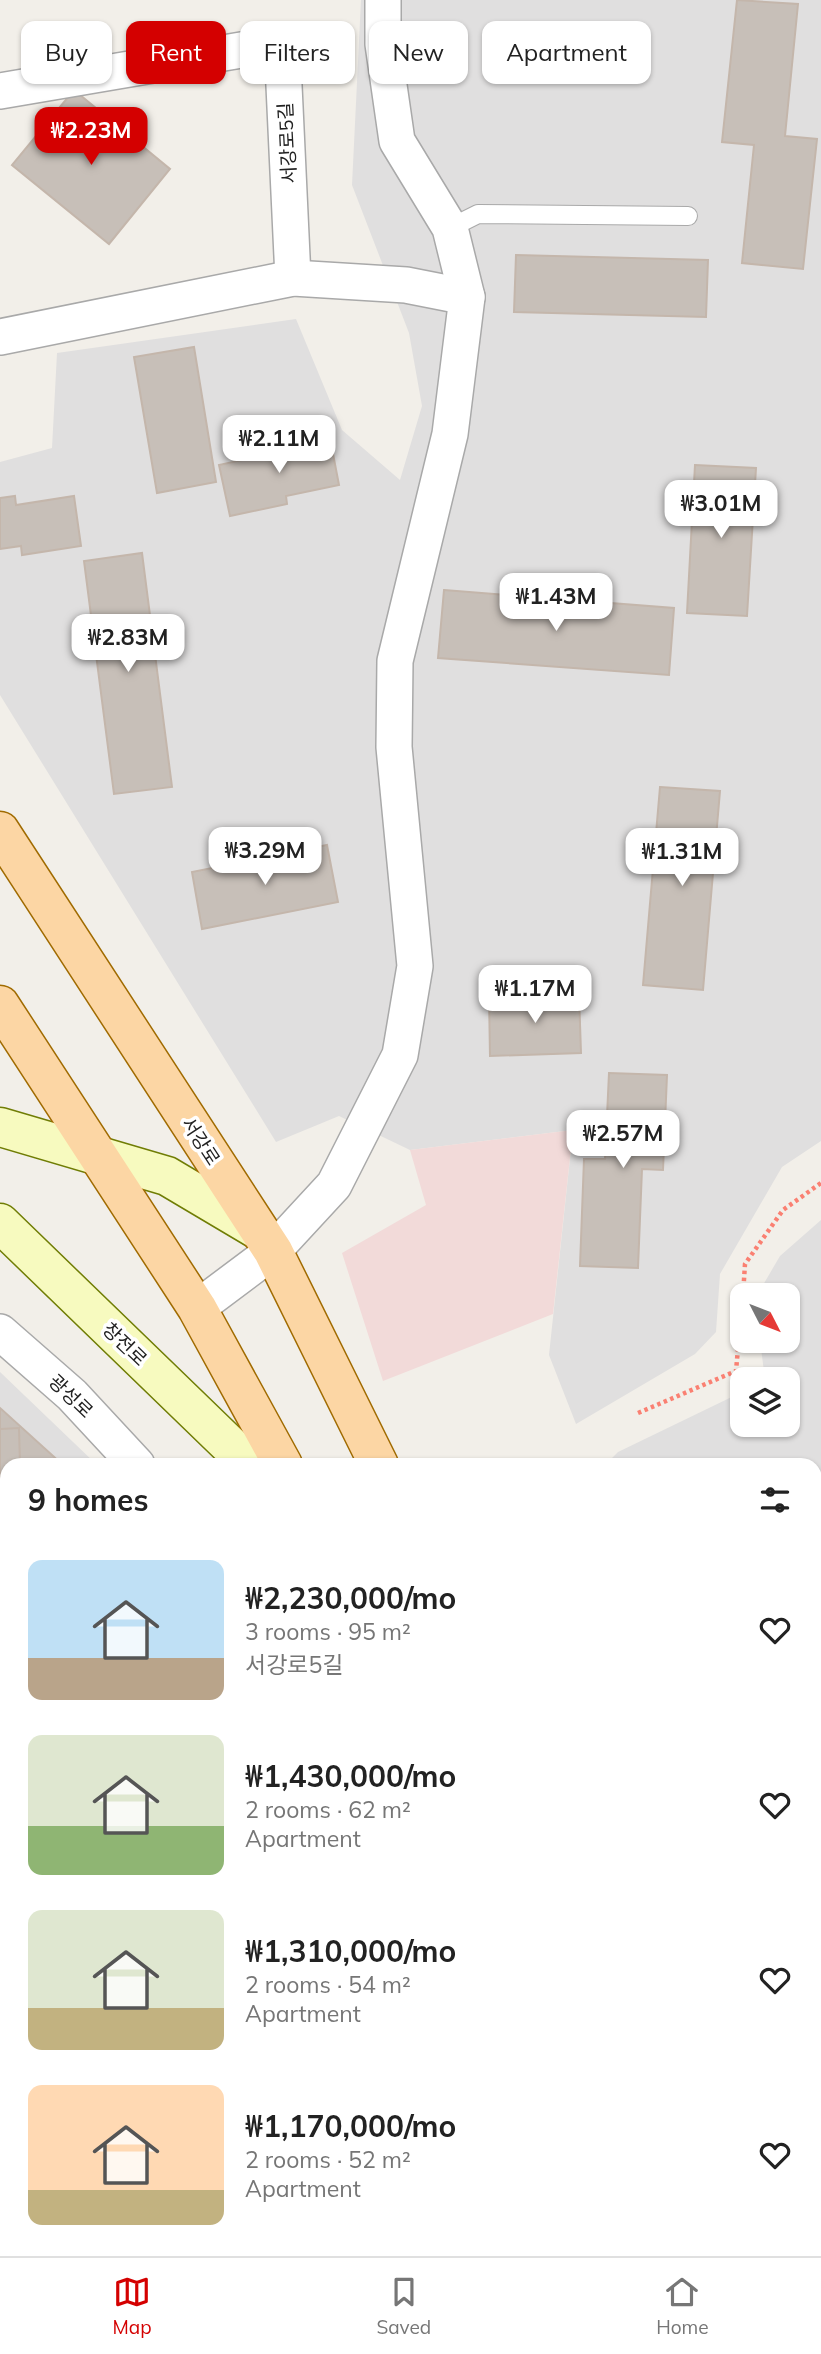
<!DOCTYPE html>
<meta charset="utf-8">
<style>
body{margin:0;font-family:Mulish,"Noto Sans KR",sans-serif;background:#f6f6f6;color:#222;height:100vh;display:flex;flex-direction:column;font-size:26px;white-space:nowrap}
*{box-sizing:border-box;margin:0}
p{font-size:23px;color:#767676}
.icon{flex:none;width:38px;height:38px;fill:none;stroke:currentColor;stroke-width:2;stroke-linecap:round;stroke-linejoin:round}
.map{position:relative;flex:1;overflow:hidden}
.side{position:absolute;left:0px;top:1458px;width:822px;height:800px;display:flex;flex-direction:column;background:#fff;border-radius:21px 21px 0 0;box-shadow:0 2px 5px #0004}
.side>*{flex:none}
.hud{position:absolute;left:21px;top:21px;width:780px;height:63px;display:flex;gap:14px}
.needle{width:46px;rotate:132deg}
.fabs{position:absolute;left:730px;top:1283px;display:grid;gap:14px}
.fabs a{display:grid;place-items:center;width:70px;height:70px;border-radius:14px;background:#fff;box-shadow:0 2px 5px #0004;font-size:35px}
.price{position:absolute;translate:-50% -60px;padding:0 16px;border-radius:14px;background:#fff;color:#222;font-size:23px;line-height:46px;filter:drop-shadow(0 2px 4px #0008)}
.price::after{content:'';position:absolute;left:50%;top:42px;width:21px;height:16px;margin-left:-10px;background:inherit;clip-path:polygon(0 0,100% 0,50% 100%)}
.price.on{background:#d40000;color:#fff}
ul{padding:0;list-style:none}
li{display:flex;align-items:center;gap:21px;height:175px;padding:0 28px}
li span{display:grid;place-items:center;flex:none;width:196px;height:140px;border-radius:14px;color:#555}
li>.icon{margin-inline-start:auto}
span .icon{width:84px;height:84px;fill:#fffc;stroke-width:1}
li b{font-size:30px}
h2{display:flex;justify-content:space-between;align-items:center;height:84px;padding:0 28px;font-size:30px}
.pill{padding:0 24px;border-radius:14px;background:#fff;box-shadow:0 2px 5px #0004;font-size:24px;line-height:63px}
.pill.on{background:#d40000;color:#fff}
.tab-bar{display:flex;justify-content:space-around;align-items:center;height:98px;border-top:2px solid #e0e0e0;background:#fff;font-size:19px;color:#767676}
.tab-bar a{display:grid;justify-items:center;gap:4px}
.tab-bar .on{color:#d40000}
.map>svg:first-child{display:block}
.residential{fill:#e0dfdf}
.commercial{fill:#f2dad9}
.building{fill:#c7bfb8;stroke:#c4b6ab;stroke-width:2}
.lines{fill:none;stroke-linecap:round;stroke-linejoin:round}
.service-casing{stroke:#a9a9a9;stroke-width:20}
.minor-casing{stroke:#a9a9a9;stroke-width:38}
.tertiary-casing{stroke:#a9a9a9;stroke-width:41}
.secondary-casing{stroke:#707d05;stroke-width:41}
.primary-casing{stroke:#a06b00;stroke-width:41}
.path{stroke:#fa8072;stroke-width:4.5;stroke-dasharray:3.5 3.5;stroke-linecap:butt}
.service{stroke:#fff;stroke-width:18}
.minor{stroke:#fff;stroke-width:35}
.tertiary{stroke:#fff;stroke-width:38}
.secondary{stroke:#f7fabf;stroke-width:38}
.primary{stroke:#fcd6a4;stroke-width:38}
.labels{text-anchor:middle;stroke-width:7;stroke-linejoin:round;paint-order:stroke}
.street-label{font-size:19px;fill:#222;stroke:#fff}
</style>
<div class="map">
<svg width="821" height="2256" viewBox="0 0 821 2256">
<rect width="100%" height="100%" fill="#f2efe9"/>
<g class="residential">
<path d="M361,0H821V1141L782,1167L720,1274L716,1332L695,1354L576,1424L549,1355L573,1130L410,1150L339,1116L276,1142L0,695V462L52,448L57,353L296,319L342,430L400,480L422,406L409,333L352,185Z"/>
<path d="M821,1220V1714L816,1712V1465H605L618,1452L742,1392V1424H788V1379H765L760,1341L788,1340V1295H762L763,1285L780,1256Z"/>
<path d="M0,1372L97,1465H7V2143L0,2144Z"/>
</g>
<path class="commercial" d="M573,1130L553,1314L383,1381L342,1253L426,1205L410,1150Z"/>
<g class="building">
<path d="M737,0L798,4L785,136L817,139L803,269L742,263L754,145L722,142Z"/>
<path d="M74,90L170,169L109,244L12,165Z"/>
<path d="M516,255L708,260L706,317L514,312Z"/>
<path d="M194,347L216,482L157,493L134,357Z"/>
<path d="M329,433L339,485L286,496L287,504L230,516L219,465L270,454L268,446Z"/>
<path d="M695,465L756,468L747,616L687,613Z"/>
<path d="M15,496L16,505L74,496L81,546L22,555L21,546L0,549V498Z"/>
<path d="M142,553L172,787L114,794L84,561Z"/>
<path d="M444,590L674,608L669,675L438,658Z"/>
<path d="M660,787L720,791L703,990L643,985Z"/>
<path d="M327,845L338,902L202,929L192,872Z"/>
<path d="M579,994L581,1053L490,1056L489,997Z"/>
<path d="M609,1073L667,1075L663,1170L642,1169L638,1268L580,1266L584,1159H605Z"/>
<path d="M0,1408L63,1465H7V1591L0,1585Z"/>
<path d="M19,1428L20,1465H7V1500H0V1429Z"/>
<rect x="816" y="1480" width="5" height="80"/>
<path d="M7,1715V1795L0,1802V1723Z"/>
<path d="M821,1927V2008H816V1928Z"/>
<path d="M0,1955L7,1962V2041L0,2034Z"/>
<rect x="816" y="2047" width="5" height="28"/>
<path d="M821,2134V2179H816V2135Z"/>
<path d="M365,2250H394L395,2256H366Z"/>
</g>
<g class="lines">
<g class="service-casing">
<g id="service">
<path d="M450,228L478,214L688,216"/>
<path d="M816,2187L821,2186"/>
</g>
</g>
<g class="minor-casing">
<g id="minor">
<path d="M0,91L282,43L293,278"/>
<path d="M0,337L293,278L406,285L467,297"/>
<path d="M197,1308L273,1251L334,1185L400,1055L415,966L394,747L395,661L450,434L467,297L450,228L397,141L383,44V0"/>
<path d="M0,1332L72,1395L137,1465"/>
<path d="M816,2033L821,2032"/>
<path d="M0,2176L7,2175"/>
</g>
</g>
<g class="tertiary-casing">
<path id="tertiary" d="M816,1813L821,1812"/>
</g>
<g class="secondary-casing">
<g id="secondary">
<path d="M0,1127L167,1176L258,1230"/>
<path d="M0,1223L250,1465"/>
</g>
</g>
<g class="primary-casing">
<g id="primary">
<path d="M0,831L273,1251L379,1465"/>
<path d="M0,1005L197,1308L283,1465"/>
<path d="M501,2250V2256"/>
<path d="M612,2250L613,2256"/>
</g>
</g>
<g class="path">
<path d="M743,1295L745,1264L783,1210L821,1183"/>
<path d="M638,1413L736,1371L742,1303"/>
</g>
<use href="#service" class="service"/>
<use href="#minor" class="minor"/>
<use href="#tertiary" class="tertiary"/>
<use href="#secondary" class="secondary"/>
<use href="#primary" class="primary"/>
</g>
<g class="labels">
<g class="street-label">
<text transform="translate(287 143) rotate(-93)" y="7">서강로5길</text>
<text transform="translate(201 1141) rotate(57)" y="7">서강로</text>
<text transform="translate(125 1344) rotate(44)" y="7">창전로</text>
<text transform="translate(71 1396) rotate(44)" y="7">광성로</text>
</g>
</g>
</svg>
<div class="fabs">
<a><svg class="needle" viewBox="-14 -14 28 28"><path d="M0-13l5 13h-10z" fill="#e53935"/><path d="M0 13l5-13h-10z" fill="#767676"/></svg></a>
<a><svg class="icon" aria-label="layers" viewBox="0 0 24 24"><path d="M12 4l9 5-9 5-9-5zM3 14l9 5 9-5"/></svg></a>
</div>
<b class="price on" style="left:91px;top:167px">₩2.23M</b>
<b class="price" style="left:279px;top:475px">₩2.11M</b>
<b class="price" style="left:721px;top:540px">₩3.01M</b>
<b class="price" style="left:556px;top:633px">₩1.43M</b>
<b class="price" style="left:128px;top:674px">₩2.83M</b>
<b class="price" style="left:265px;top:887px">₩3.29M</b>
<b class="price" style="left:682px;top:888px">₩1.31M</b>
<b class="price" style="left:535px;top:1025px">₩1.17M</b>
<b class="price" style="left:623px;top:1170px">₩2.57M</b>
<div class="hud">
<a class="pill">Buy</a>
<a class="pill on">Rent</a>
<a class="pill">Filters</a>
<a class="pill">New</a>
<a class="pill">Apartment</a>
</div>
<section class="side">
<h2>9 homes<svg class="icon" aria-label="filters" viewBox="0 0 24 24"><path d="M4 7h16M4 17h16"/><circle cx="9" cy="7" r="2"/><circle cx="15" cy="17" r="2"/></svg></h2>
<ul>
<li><span style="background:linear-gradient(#bfe0f5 70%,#b9a48a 0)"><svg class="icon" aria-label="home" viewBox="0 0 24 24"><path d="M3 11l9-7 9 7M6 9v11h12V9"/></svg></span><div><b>₩2,230,000/mo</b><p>3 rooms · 95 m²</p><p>서강로5길</p></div><svg class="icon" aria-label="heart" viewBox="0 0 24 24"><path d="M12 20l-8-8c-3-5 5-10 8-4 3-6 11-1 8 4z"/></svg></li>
<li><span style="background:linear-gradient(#dfe7d0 65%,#8fb573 0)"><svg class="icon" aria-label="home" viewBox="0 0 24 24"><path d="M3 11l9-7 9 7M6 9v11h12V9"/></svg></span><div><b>₩1,430,000/mo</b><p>2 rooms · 62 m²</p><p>Apartment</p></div><svg class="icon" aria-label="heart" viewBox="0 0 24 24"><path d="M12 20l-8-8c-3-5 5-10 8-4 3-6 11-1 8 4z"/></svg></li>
<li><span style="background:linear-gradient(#dfe7d0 70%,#c2b280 0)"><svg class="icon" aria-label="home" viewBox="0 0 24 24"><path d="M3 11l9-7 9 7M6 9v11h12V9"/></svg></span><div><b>₩1,310,000/mo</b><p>2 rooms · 54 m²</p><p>Apartment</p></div><svg class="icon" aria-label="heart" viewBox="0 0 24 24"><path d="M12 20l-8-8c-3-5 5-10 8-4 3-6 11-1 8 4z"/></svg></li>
<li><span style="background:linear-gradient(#ffd9b3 75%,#c2b280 0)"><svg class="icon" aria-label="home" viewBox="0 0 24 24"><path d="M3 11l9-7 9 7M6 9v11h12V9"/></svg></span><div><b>₩1,170,000/mo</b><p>2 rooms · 52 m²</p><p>Apartment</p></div><svg class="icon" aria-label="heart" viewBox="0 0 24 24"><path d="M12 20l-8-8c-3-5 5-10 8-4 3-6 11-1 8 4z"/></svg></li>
</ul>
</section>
</div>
<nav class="tab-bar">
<a class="on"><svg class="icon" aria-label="map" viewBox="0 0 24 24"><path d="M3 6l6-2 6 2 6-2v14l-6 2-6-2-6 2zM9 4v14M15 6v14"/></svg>Map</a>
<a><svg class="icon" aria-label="saved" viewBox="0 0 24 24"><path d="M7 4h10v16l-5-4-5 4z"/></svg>Saved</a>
<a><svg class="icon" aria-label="home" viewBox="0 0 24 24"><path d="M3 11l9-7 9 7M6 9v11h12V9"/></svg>Home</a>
</nav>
